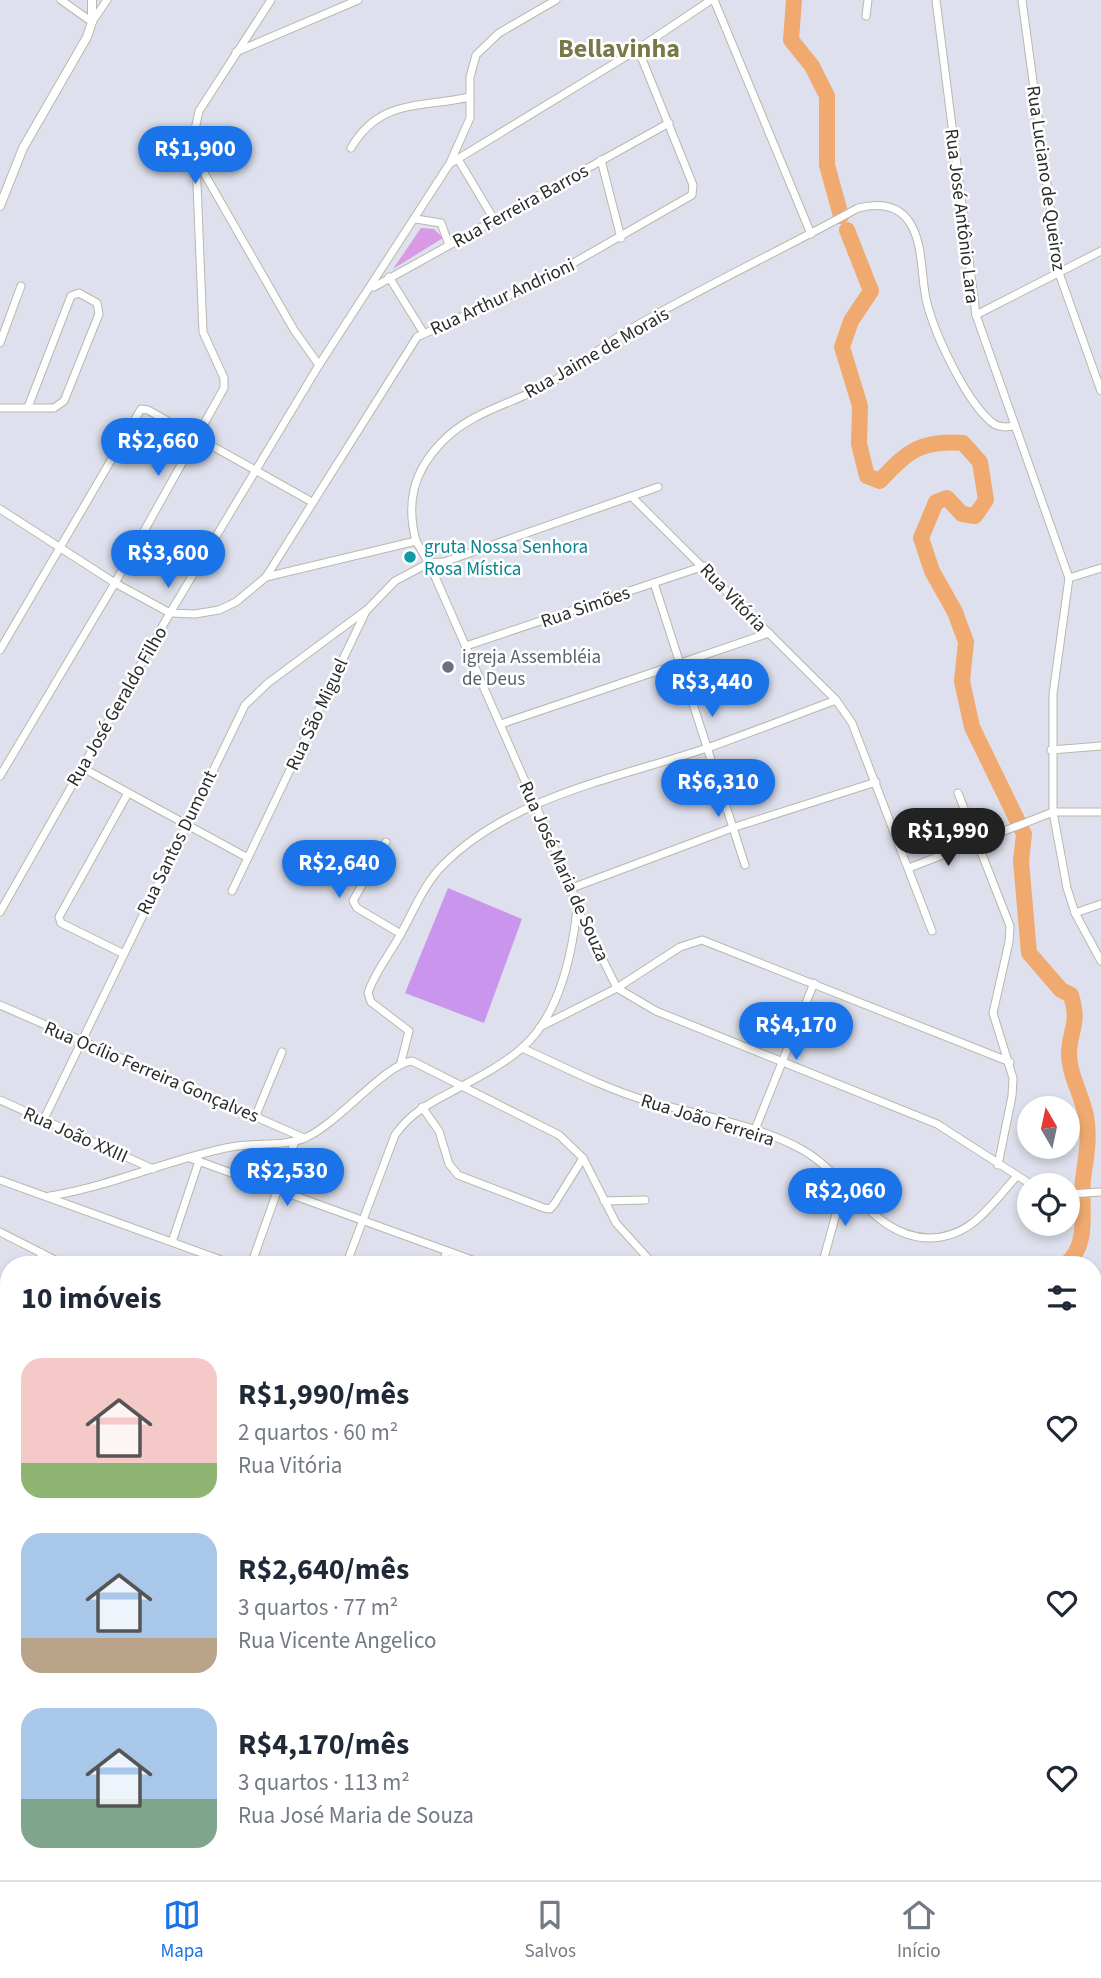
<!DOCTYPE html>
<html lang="pt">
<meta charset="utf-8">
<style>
body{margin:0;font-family:"Source Sans 3",sans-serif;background:#f2f2f3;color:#1f2937;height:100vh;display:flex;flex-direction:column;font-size:26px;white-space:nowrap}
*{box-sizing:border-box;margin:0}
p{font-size:23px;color:#747a83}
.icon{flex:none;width:38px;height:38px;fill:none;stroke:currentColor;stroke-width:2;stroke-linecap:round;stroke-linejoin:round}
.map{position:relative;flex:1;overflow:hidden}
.side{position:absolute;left:0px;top:1256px;width:1102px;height:625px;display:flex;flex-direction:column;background:#fff;border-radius:28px 28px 0 0;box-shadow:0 4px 10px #0003}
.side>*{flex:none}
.needle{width:46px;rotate:351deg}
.fabs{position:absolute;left:1017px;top:1096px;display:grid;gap:14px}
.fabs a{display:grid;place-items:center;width:63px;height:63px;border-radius:50%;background:#fff;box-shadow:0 4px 10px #0003;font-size:35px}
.price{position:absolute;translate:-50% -60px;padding:0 16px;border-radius:24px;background:#1a73e8;color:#fff;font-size:23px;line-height:46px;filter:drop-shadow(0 2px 4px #0008)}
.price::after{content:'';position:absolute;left:50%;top:42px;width:21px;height:16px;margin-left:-10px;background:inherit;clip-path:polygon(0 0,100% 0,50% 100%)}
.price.active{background:#222;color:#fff}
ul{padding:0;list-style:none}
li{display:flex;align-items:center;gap:21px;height:175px;padding:0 21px}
li span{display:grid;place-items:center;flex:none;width:196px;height:140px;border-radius:21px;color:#555}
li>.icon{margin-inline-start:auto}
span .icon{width:84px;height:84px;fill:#fffc;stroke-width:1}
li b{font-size:30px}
h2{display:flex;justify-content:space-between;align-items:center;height:84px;padding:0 21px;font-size:30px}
.dock{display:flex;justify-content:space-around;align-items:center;height:98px;border-top:2px solid #e0e1e3;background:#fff;font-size:19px;color:#747a83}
.dock a{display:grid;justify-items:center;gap:4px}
.dock .active{color:#1a73e8}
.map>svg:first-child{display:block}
.green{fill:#d999e4}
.pitch{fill:#ca95ec}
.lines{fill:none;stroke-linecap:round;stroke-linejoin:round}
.stream{stroke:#f0aa6f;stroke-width:2.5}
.river{stroke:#f0aa6f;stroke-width:16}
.minor-casing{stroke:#b8b8ab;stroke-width:9}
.tertiary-casing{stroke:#b8b8ab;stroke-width:10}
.trunk-casing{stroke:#fff;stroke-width:12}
.minor{stroke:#fff;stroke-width:7}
.tertiary{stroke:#fff;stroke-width:8}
.trunk{stroke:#5a7ef9;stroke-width:10}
.culture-dot{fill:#0f9aa8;stroke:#fff;stroke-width:2.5}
.worship-dot{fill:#6b7280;stroke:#fff;stroke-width:2.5}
.labels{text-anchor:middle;stroke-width:5;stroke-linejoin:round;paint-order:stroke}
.street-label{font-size:19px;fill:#2b2b2b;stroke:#fff}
.culture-label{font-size:19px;fill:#0d838f;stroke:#fff;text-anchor:start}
.worship-label{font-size:19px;fill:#5b616d;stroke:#fff;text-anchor:start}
.district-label{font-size:26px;font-weight:bold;fill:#787848;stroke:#fff}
</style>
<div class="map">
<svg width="1101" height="1880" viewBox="0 0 1101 1880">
<rect width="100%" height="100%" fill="#dee1ed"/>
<path class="green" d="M421,228L434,229L443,238L393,269Z"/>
<path class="pitch" d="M448,888L522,919L484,1023L405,993Z"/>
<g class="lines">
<path class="stream" d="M56,1880L61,1872"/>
<g class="river">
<path d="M794,0L791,40L812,66L827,96V165L841,216"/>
<path d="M847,230L871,291L851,321L842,347L860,406L859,444L867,476L880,481C907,451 921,440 963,443L980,462L986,500L975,516L962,514L947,498L936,502L921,538L932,571L955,612L966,642L962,681L972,727L1024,834L1021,861L1029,953L1061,990L1071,995C1080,1026 1070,1027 1069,1053C1069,1075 1082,1095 1086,1116C1090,1139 1086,1157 1083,1179C1080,1209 1091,1244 1065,1265"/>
<path d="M1094,1505L1101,1509"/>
</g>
<g class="minor-casing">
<g id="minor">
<path d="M61,0L92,22L107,0"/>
<path d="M271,0L199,111L194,134L196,159L294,330L319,365"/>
<path d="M714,0L811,234"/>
<path d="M936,0L976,315L1069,578L1053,694V812L1067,888L1075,913L1101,961"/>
<path d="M1022,0L1059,273L1101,391"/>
<path d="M866,16L868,0"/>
<path d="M236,52L358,0"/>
<path d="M351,148C380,98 421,108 470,97"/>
<path d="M458,159L495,221"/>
<path d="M601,160L621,238"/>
<path d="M451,163L638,49L711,0"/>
<path d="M416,219L441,223L449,245"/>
<path d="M389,277L423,332"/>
<path d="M374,287L669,123"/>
<path d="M976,315L1101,251"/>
<path d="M0,343L21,286"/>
<path d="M0,408H54L64,401L99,314L97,303L79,293L71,296L28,407"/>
<path d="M632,497L836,700L852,723L932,931"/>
<path d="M0,509L115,583L170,613L195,614L219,610L236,602L266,577L416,541L429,563L444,562L658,487"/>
<path d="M416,541C406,503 413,472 441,443C470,411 516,403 552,382C579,367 601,347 627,331C702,287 782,250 858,208C878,203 898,204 910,223C925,247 920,281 928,307C937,339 968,405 994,424C1001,428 1007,427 1015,426"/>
<path d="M266,577L417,337L549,277L692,195L693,185L638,49"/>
<path d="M1069,578L1101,568"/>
<path d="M654,583L745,865"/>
<path d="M466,646L704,566"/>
<path d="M0,650L141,409L148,410L312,502"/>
<path d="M501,724L769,633"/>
<path d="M1051,750L1101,746"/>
<path d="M81,767L248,858"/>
<path d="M0,776L115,583L224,388V378L203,332L196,159"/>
<path d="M958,793L1010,926L1009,942L993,1013L1013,1078L1012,1096L998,1165"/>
<path d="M386,842L353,901L357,908L401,934"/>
<path d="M909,868L1053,812H1101"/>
<path d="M572,888L732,828L876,782"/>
<path d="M232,891L366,611L395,581L429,563L572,888L577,908L617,988L656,1011L937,1124L1032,1185"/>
<path d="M0,912L170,613L319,365L450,163L470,118V77L476,55L499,33L556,0"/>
<path d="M1075,913L1101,904"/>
<path d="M122,953L61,923L59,917L128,793"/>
<path d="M0,1005L304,1138"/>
<path d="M540,1027L617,988L680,947L702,940L1010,1062"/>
<path d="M522,1048C562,1066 602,1087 644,1100C694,1114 755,1124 801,1149C846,1173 873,1237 929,1238C971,1238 991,1205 1016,1177"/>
<path d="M401,1062L409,1031L371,1002L368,993C374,974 389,955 399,937C413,913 423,885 443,865C512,796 618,778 707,748C750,733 793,716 836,700"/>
<path d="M0,1100L153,1169"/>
<path d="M422,1107L439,1131L449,1164L458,1175L544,1208L550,1209L555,1203L583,1158"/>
<path d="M256,1115L282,1052"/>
<path d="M44,1119L245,705L268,683L365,611"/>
<path d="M754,1132L814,983"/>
<path d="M190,1158L486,1265"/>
<path d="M0,1180L235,1265"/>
<path d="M1068,1194L1101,1192"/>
<path d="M50,1196C112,1186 169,1159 231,1147C254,1142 283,1147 305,1138C339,1123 385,1064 412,1061L559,1135L583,1158L616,1223L654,1265"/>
<path d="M604,1201L645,1200"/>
<path d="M0,1232L65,1265"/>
<path d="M172,1242L199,1161"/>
<path d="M40,1265L41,1253"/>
<path d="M251,1265L295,1141"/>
<path d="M346,1265L395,1135C413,1109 437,1100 464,1085C483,1075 507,1062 523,1047C559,1015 572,955 577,909"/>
<path d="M442,1265L447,1251"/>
<path d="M822,1265L844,1185"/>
<path d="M1094,1417L1101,1383"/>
<path d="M1094,1424L1101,1458"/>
<path d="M0,1432L9,1434"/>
<path d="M0,1509L9,1463"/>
<path d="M0,1510L9,1564"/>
<path d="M1094,1609L1101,1598"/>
<path d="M1094,1660L1101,1682"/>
<path d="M0,1751L9,1756"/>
<path d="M1094,1763L1101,1762"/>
<path d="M1094,1827L1101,1826"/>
<path d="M371,1872L377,1880"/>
<path d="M935,1872L942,1880"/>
<path d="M956,1872L959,1880"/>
<path d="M526,1880L543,1872"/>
<path d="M857,1880L861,1872"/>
<path d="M924,1880L928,1872"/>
<path d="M966,1880V1872"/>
</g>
</g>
<g class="tertiary-casing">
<path id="tertiary" d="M0,206L23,148L87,37L92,22V0"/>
</g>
<g class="trunk-casing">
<g id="trunk">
<path d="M1094,1497L1101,1491"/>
<path d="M0,1780L9,1783"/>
</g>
</g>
<use href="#minor" class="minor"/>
<use href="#tertiary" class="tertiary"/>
<use href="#trunk" class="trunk"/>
</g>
<circle class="culture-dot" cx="410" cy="557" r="7"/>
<circle class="worship-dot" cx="448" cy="667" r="7"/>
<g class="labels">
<g class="street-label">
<text transform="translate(1047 178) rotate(82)" y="7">Rua Luciano de Queiroz</text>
<text transform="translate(520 205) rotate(-29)" y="7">Rua Ferreira Barros</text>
<text transform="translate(963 216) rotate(83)" y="7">Rua José Antônio Lara</text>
<text transform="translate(502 296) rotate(-25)" y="7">Rua Arthur Andrioni</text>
<text transform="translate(596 352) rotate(-30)" y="7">Rua Jaime de Morais</text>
<text transform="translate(734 597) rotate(46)" y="7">Rua Vitória</text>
<text transform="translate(585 606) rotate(-19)" y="7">Rua Simões</text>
<text transform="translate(116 706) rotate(-60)" y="7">Rua José Geraldo Filho</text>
<text transform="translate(316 714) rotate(-65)" y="7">Rua São Miguel</text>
<text transform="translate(176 842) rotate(-64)" y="7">Rua Santos Dumont</text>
<text transform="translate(565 871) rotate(66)" y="7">Rua José Maria de Souza</text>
<text transform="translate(152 1071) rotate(23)" y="7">Rua Ocílio Ferreira Gonçalves</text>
<text transform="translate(708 1119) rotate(17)" y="7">Rua João Ferreira</text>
<text transform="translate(76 1134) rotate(24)" y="7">Rua João XXIII</text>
</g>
<g class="culture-label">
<text x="424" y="553">gruta Nossa Senhora<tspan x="424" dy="22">Rosa Mística</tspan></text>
</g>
<g class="worship-label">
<text x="462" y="663">igreja Assembléia<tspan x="462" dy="22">de Deus</tspan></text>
</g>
<g class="district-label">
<text x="619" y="57">Bellavinha</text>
</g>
</g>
</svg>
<div class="fabs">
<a><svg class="needle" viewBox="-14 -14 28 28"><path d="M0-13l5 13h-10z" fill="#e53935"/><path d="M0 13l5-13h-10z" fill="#747a83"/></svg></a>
<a><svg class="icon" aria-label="locate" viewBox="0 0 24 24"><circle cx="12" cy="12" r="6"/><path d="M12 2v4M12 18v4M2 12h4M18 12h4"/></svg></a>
</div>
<b class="price" style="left:195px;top:186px">R$1,900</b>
<b class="price" style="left:158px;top:478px">R$2,660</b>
<b class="price" style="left:168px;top:590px">R$3,600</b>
<b class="price" style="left:712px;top:719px">R$3,440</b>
<b class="price" style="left:718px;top:819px">R$6,310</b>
<b class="price active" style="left:948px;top:868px">R$1,990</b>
<b class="price" style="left:339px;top:900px">R$2,640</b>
<b class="price" style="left:796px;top:1062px">R$4,170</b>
<b class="price" style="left:287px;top:1208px">R$2,530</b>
<b class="price" style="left:845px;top:1228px">R$2,060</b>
<section class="side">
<h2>10 imóveis<svg class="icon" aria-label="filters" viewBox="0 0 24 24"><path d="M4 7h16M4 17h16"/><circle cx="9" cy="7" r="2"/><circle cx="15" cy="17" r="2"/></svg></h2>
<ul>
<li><span style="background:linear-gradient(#f6c9c9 75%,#8fb573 0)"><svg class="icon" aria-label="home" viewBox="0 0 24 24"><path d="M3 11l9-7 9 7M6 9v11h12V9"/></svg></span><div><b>R$1,990/mês</b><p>2 quartos · 60 m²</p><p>Rua Vitória</p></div><svg class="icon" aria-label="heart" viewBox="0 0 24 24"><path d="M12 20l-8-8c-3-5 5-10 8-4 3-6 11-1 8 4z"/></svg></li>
<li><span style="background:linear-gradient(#a9c7e8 75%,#b9a48a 0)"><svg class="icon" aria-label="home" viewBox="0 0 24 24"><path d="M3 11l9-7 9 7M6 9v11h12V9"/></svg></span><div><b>R$2,640/mês</b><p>3 quartos · 77 m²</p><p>Rua Vicente Angelico</p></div><svg class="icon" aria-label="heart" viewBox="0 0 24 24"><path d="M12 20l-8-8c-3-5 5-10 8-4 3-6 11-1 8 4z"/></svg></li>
<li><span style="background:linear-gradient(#a9c7e8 65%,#7fa58c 0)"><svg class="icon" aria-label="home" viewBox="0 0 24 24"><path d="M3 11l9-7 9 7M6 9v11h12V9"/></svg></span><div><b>R$4,170/mês</b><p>3 quartos · 113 m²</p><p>Rua José Maria de Souza</p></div><svg class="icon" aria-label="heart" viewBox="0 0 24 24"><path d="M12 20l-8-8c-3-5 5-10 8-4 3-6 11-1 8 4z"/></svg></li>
</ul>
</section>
</div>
<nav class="dock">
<a class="active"><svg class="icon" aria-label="map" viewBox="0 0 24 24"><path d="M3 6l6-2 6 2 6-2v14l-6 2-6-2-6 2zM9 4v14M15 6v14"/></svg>Mapa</a>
<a><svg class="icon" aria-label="saved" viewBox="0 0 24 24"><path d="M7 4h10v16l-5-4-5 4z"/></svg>Salvos</a>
<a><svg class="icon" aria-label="home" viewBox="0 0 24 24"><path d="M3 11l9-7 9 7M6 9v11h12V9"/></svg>Início</a>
</nav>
